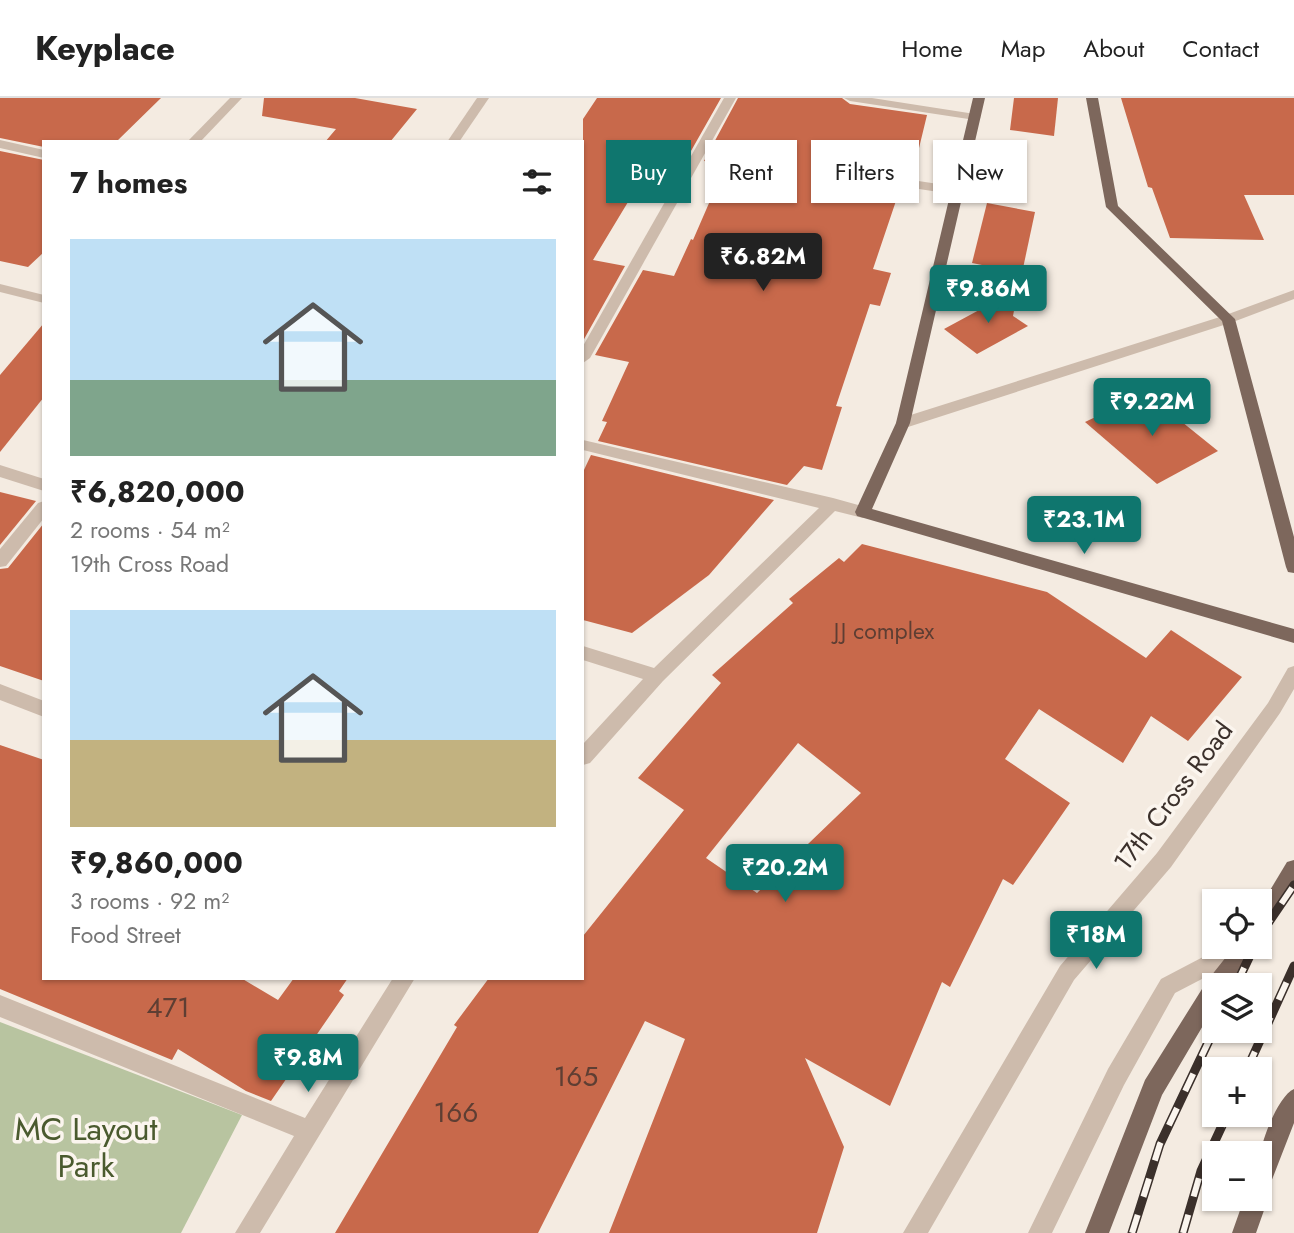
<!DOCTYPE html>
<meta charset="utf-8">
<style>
body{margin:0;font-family:Jost,sans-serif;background:#f6f6f6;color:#222;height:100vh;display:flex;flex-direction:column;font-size:26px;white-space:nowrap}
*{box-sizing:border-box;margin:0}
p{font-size:23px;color:#767676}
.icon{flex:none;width:38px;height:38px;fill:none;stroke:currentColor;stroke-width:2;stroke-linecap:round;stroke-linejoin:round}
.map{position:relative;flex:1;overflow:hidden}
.details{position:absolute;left:42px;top:42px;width:542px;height:840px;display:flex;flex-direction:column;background:#fff;border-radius:0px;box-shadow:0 2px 5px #0004}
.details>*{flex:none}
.guide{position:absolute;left:606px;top:42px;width:583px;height:63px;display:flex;gap:14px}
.tools{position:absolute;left:1202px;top:791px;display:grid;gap:14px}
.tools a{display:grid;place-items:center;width:70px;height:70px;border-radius:0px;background:#fff;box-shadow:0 2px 5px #0004;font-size:35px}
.price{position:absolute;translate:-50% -60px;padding:0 16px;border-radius:7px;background:#0f766e;color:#fff;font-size:23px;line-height:46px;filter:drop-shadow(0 2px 4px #0008)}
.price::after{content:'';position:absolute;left:50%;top:42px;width:21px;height:16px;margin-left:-10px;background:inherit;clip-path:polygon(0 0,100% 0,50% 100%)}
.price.on{background:#222;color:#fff}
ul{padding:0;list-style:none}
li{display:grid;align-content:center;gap:14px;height:371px;padding:0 28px}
li span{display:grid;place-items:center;height:217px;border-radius:0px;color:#555}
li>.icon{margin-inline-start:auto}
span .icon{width:126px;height:126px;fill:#fffc;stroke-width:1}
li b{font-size:30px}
h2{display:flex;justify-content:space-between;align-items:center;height:84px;padding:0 28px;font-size:30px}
.tag{padding:0 24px;border-radius:0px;background:#fff;box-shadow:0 2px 5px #0004;font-size:24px;line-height:63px}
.tag.on{background:#0f766e;color:#fff}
header{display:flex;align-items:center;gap:42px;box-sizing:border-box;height:98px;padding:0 35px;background:#fff;border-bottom:2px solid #e0e0e0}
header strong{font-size:33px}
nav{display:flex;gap:38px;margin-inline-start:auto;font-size:24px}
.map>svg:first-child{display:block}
.green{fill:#b8c4a0}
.building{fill:#c8694b;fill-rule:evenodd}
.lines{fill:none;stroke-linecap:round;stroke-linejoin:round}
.minor{fill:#cdbbac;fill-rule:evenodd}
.major{fill:#7d675c;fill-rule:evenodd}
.rail-casing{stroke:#3b302b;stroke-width:9}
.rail{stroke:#fbf5ee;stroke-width:6;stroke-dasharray:19;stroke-linecap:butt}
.labels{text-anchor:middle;stroke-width:7;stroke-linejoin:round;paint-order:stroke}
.number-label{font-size:23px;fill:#5e3e33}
.street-label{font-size:26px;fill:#3b302b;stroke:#fbf5ee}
.near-number-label{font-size:28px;fill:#5e3e33}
.near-park-label{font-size:32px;fill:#4a5a2e;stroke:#fbf5ee}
</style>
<header>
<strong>Keyplace</strong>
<nav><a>Home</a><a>Map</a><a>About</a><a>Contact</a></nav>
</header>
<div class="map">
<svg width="1294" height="1135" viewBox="0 0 1294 1135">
<rect width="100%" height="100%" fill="#f4ebe1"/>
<path class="green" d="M0,924L242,1017L181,1135H0Z"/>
<g class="building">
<path d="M0,0H161L116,44H44V49L0,40Z"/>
<path d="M264,0H355L417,11L390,44H325L336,31L262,18Z"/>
<path d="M597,0H721L687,60L657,56L593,162L625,168L583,243V21Z"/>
<path d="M738,0H842L850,6L927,17L912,79L826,66L820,68L822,79L900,91L873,171L891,175L880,208L870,206L836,308L842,309L822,372L804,368L787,387L598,343L607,324L602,323L629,264L595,257L643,172L674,178L691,141L693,142L726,66L704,63Z"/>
<path d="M1014,0H1058L1054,38L1010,32Z"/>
<path d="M1121,0H1294V97H1244L1264,142L1170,140L1152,90L1148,89Z"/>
<path d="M0,53L44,62V154L28,169L0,163Z"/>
<path d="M987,105L1035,114L1022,175L972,165Z"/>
<path d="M1018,191L1013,218L1028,228L977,256L944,231Z"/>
<path d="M44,225V299L0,354V277Z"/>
<path d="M1146,295L1218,353L1157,386L1085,324Z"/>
<path d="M591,357L774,402L709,477L632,535L583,522V374Z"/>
<path d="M0,394L36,403L0,447Z"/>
<path d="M44,425V583L0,568V471L8,470Z"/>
<path d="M862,446L1047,494L1146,560L1171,532L1242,579L1188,643L1151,618L1123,665L1039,611L1005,661L1070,705L1013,787L1003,781L950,889L942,884L890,1008L805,960L844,1049L817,1135H609L685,941L645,923L538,1135H335L457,929L454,927L489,880H583V838L684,712L638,680L721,585L712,577L793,505L789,501L839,460L844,464ZM798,645L861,695L757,795L706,760Z"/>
<path d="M0,647L44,662V880H241L278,902L294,880H348L339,893L344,897L271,1003L246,993L178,951L172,962L0,891Z"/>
</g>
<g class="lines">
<g class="minor">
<path d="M230,0H242L200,44H187Z"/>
<path d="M477,0H489L459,44H447Z"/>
<path d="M724,0H736L590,260L583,265V248Z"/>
<path d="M844,0H872L975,16L981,19L975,22L850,3Z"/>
<path d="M0,42L44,52V60L0,50Z"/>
<path d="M826,69L958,89L964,93L958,97L822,76V70Z"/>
<path d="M0,186L44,197V205L0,194Z"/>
<path d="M1294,192V201L1233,224L908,329H898L896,325L898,321L1223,218Z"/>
<path d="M583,342L833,400L869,410L871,414L863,420L835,413L663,583L590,665L583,667V646L643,581L583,562V548L654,570L819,410L583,352Z"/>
<path d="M0,367L44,381V393L0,379Z"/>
<path d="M44,403V420L6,468L0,469V451L38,405Z"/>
<path d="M1294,568V591L1280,615L1171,769L1074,882L928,1135H903L1060,868L1157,755L1268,605L1288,570Z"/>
<path d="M0,586L44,603V619L0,602Z"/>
<path d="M1222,849H1253L1250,856L1175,895L1124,987L1052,1135H1028L1108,971L1161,881Z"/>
<path d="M393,880H415L260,1135H235L294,1038L0,919V897L305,1020Z"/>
</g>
<g class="major">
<path d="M973,0H985L910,325L872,411L1294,531V545L857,418L855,414L896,325Z"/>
<path d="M1086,0H1098L1118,108L1235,221L1294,439V475L1288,474L1286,469L1222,223L1106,109Z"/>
<path d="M1294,762V789L1267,835L1260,838V809L1287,764Z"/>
<path d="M1234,849H1257L1229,887H1214V909L1162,997L1109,1135H1085L1145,982L1207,883Z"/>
<path d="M1294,991V1025L1266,1097L1268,1101L1256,1135H1232L1244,1101H1260C1260,1086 1258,1071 1260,1057C1262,1041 1279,997 1294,991Z"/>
</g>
<g class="rail-casing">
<g id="rail">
<path d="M1260,837L1294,787"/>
<path d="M1236,887L1254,849"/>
<path d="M1247,971L1294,868"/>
<path d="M1132,1135L1160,1046L1214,932"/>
<path d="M1183,1135L1201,1073L1227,1017"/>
</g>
</g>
<use href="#rail" class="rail"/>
</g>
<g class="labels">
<g class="number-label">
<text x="884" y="541">JJ complex</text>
</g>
<g class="street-label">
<text transform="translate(1173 698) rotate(-53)" y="9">17th Cross Road</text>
</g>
<g class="near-number-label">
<text x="168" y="919">471</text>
<text x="576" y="988">165</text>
<text x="456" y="1024">166</text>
</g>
<g class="near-park-label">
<text x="86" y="1042">MC Layout<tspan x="86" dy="37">Park</tspan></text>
</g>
</g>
</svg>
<div class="tools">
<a><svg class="icon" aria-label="locate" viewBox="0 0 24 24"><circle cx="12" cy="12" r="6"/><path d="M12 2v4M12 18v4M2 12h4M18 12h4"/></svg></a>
<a><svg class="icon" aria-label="layers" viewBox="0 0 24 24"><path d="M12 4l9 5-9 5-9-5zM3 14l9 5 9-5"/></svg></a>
<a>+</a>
<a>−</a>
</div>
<b class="price on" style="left:763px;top:195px">₹6.82M</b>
<b class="price" style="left:988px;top:227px">₹9.86M</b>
<b class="price" style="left:1152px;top:340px">₹9.22M</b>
<b class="price" style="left:1084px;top:458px">₹23.1M</b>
<b class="price" style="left:785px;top:806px">₹20.2M</b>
<b class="price" style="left:1096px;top:873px">₹18M</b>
<b class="price" style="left:308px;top:996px">₹9.8M</b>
<div class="guide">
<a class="tag on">Buy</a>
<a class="tag">Rent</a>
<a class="tag">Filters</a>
<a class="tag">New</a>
</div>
<section class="details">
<h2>7 homes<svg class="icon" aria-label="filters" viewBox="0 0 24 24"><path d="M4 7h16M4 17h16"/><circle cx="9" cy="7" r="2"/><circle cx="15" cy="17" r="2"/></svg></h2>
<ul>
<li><span style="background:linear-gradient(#bfe0f5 65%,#7fa58c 0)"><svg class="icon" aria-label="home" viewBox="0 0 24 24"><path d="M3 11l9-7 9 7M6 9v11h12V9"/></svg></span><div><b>₹6,820,000</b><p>2 rooms · 54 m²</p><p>19th Cross Road</p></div></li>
<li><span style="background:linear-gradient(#bfe0f5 60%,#c2b280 0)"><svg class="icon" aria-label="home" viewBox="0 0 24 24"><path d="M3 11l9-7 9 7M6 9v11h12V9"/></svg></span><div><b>₹9,860,000</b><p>3 rooms · 92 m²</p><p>Food Street</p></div></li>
</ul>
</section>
</div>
